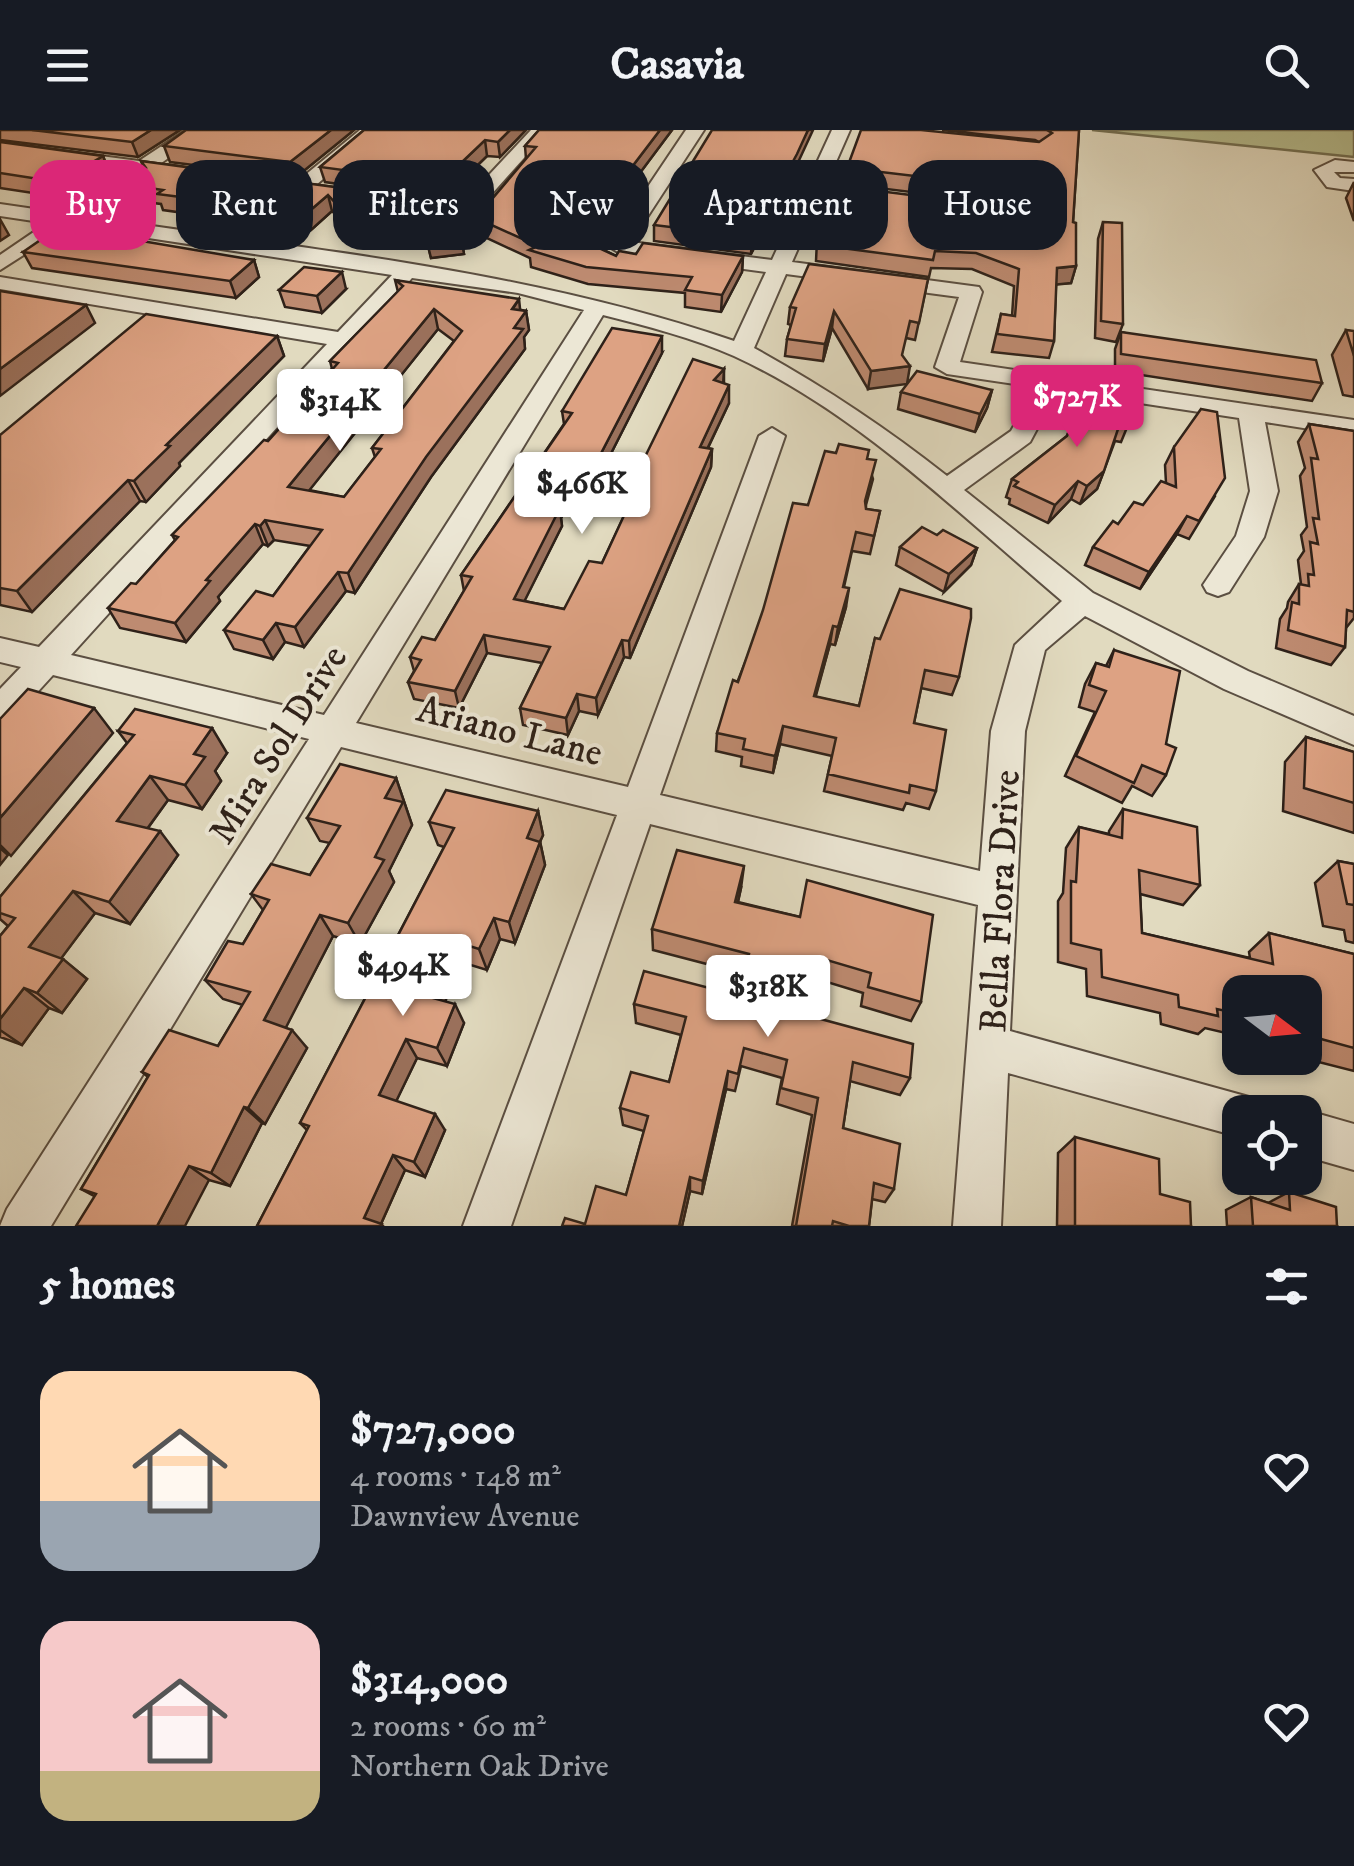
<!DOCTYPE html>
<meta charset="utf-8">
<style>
body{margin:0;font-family:"IM FELL DW Pica",serif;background:#242831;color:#f1f3f6;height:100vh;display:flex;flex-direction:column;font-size:38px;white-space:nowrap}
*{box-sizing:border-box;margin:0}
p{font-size:32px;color:#9ea1a6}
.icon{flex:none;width:55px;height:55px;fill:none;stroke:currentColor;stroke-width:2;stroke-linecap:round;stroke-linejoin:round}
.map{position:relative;height:1096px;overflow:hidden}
.side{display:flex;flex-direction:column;background:#171b24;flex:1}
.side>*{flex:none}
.top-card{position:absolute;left:30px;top:30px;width:1295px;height:90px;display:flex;gap:20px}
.needle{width:65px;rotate:106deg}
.fabs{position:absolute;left:1222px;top:845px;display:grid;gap:20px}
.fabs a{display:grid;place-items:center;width:100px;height:100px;border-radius:20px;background:#171b24;box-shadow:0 5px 15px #0003;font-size:50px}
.price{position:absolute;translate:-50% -85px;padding:0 22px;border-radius:10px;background:#fff;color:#222;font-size:32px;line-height:65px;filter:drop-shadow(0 2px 5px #0008)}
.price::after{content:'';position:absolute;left:50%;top:60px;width:30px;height:22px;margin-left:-15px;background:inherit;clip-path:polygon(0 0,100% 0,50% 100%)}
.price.selected{background:#db2777;color:#fff}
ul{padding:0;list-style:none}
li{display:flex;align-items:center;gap:30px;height:250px;padding:0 40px}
li span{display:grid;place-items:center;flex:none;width:280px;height:200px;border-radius:30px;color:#555}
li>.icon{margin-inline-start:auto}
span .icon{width:120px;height:120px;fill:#fffc;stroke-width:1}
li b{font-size:42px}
h2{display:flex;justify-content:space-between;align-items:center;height:120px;padding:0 40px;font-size:42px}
.tag{padding:0 35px;border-radius:30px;background:#171b24;box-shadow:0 5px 15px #0003;font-size:35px;line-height:90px}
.tag.selected{background:#db2777;color:#fff}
header{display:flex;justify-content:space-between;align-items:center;height:130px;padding:0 40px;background:#171b24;font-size:45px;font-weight:800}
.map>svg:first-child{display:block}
.green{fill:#b6be90;stroke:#727054;stroke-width:2.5}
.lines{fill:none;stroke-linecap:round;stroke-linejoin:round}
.minor-casing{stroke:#5b4f42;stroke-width:4}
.minor{fill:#ece7d5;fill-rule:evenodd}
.wall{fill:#be8b71;stroke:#2e2119;stroke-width:2.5;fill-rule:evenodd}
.shaded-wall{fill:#9b715c;stroke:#2e2119;stroke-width:2.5}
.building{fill:#dda283;stroke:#2e2119;stroke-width:2.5;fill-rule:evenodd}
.labels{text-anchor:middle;stroke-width:8;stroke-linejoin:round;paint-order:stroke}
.street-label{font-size:38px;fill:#2e2119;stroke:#ece7d5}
</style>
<header><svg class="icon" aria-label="menu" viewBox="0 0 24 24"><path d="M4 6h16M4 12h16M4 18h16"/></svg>Casavia<svg class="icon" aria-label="search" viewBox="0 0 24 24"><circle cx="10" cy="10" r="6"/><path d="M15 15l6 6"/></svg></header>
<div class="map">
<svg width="1354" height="1096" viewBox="0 0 1354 1096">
<rect width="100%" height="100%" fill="#e1dabf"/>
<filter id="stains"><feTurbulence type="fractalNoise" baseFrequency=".002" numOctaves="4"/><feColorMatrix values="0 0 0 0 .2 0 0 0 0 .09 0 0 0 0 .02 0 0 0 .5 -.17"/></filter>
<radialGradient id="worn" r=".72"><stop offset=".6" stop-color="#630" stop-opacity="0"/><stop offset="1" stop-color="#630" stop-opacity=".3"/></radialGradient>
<path class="green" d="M1092,0H1354V27Z"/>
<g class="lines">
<g class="minor-casing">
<g id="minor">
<path d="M186,0H207L160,34L191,39V47L146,43L83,86C302,119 525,139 734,211L766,142L618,122L608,116L686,0H704L631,112L772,130L832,0H850L792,132L979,157L982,162L960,232L1354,290V306L1265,292L1278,361L1264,407L1229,462L1218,466L1207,462L1203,455L1236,406L1250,361L1239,288L1054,260L1055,265L1030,312L964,360L1093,463L1248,541L1354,586V615L1224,559L1085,486L1045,520L1025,601L1010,901L1256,969L1261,982H1240V1007L1008,943L1001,1096H953L978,775L650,694L511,1096H463L617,685L341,617L51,1096H0L7,1079L309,609L53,545L12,590L0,594V559L21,537L0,532V508L39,517L327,214L0,159V147L338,202L392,145L69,96L0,140V125L47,93L0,86V74L62,83L126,41L0,23V13L139,31ZM786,144L959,167L935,237L947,244L1028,256L1031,265L1011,301L947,346C885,297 823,256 754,218ZM412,148L518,163L584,180L324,585L71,525ZM603,185C647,196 693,208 734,226C858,283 959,384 1062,471L1015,515L991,601L980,741L660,665L785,306L772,298L759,306L628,657L356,593Z"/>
<path d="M360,0H379L307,63H293V55Z"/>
<path d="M531,0H549L473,85L381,76L371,70L381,64L461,75Z"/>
<path d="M1335,30L1354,32V42H1334L1340,48L1354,49V61L1327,57L1314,40Z"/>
<path d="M1305,980L1354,994V1040L1305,1026V982H1300Z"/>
</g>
</g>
<use href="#minor" class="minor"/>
</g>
<g class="wall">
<path d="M0,0H180L138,27L0,10Z"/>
<path d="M354,0L295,48L170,32L164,16Z"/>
<path d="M364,0H526L500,27L487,26L443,69L325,52L320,37Z"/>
<path d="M539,0H672L610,83L604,91L596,90L580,109L616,126L636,124L743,126L742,142L721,182L685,177V163L588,154L531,137L530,128L478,104L476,88L526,29L525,16Z"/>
<path d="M942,0H1079L1073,92L1076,136L1071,153L1056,154L1054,211L1049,228L992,222L1001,184L1012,186L1014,156L972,139L931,138L929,147L816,131L817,110L1032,79L1027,76L845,54L847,38L1039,12L1035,10Z"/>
<path d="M0,12L103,26L109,42L66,68L0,58Z"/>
<path d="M141,31L424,69L427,85L424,88L461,107L464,124L431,128L422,90L398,115L356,107L332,81L311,100L281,95L278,98L199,88L198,85L163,80L161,74L129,70L122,54L144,39Z"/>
<path d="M795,39L751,124L654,111V95Z"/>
<path d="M1354,52V91L1346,68Z"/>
<path d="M1103,92L1123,194L1116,212L1095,208L1098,109Z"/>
<path d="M23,122L254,130L259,147L236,168L32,138Z"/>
<path d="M928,149L915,210L906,208L868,259L832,198L823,231L785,226L787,209L791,195L788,194L790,177Z"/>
<path d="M395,150L526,181L529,200L524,207L525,219L431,347L355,463L346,461L304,517L285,512L273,529L234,519L224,500L273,466L310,416L274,410L268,416L263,414L218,467L220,471L186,512L120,498L108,478L136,454L175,410L172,405L268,311L332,239L330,231L398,162ZM438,199L454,211L372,318L375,327L344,367L309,360Z"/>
<path d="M346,159L322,183L285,177L279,160Z"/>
<path d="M1346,200L1354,202V267L1343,265L1332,225Z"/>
<path d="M1121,202L1322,253L1312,271L1115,241V219Z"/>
<path d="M277,206L284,226L179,333L180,336L146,372L140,371L32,482L0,475V305Z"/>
<path d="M662,223L598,349L586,346L561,388L562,396L524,471L564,479L602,433L640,352V337L724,239V253L729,273L708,318L712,319L711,337L630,528L624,527L598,585L579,581L568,605L523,595L520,578L542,533L487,523L459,578L414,569L408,552L414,541L410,527L435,510L464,461L461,445L564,294L562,281Z"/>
<path d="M992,260L987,278L975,302L898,279L901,262Z"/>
<path d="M1083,263L1128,295L1121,312L1115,311L1097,359L1080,374L1071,369L1048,393L1009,374L1010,369L1006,367L1012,349L1067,306Z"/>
<path d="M1309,294L1354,301V488L1346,498L1345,517L1331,535L1276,518L1280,489L1287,478L1288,472L1299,454H1301L1298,430L1304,421L1301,405L1307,397L1300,346L1305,338L1298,312Z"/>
<path d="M1174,317L1215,366L1189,409L1177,404L1140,459L1085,435L1093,417L1118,394L1143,375L1166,353L1165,335Z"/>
<path d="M867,329L873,349L866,375V379L880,381L870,424L852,421L844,457L846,477L835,515L830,514L815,567L859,576L875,508L959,547L952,565L921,558L914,593L936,661L929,679L906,673L903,680L824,661L832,626L780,614L773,643L741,636L742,627L716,621L717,603L808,375Z"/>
<path d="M937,405L977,418L971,435L944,462L896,435L900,417Z"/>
<path d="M1114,520L1166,614V645L1152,666L1132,656L1122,673L1065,646L1095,582L1079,577L1085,554L1096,533L1106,536Z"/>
<path d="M118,601L227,623L215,641L221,651L202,679L168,670L148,698L178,725L130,794L95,783L61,828L87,849L62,883L49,878L22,915L0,907V806L8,796L0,789V767L127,613Z"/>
<path d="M1306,607L1354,622V703L1283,681L1285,632Z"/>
<path d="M396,648L412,695L389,741L394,752L360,814L333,806L285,898L307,918L265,994L262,993L230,1056L209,1050L94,1066L81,1059L148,947L142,942L218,916L243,875L223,869L205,850L243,814L263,780L251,764L310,745L330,713L320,711L307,688Z"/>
<path d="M1123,679L1200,755L1183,775L1140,764L1142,803L1250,828L1249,822L1269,803L1354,824V941L1303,928H1305V862H1240V896L1230,904L1205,898L1198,904L1161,894L1160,883L1087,866L1086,839L1058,832V771L1063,763L1066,718L1079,697L1109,704V701Z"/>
<path d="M538,681L543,705L540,711L545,735L515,813L500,809L487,840L461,832L445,871L464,893L447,936L417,928L396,971L445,1000L425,1047L405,1040L381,1094L383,1096H257L307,1000L300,993L444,717L438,715L429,692Z"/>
<path d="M1338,731L1354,734V813L1346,811L1344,800L1323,796L1315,753Z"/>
<path d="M741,758L738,772L800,787L921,872L911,891L861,876L863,863L824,851L817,888L910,948L900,965L850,951L843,998L894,1059L885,1072L872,1069L869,1096H792L812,985L777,974L782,948L741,936L735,961L726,959L702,1064L690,1061L682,1096H562L585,1094L626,1065L644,1001L623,995L620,978L669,952L681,905L636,893L634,874L740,866L745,844L653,820L652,799Z"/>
<path d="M1075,1007L1160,1064L1191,1096H1057L1058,1023Z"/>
<path d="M1289,1062L1337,1096H1227L1226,1080L1251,1067L1268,1073Z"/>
</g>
<g class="shaded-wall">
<path d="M151,0H180L138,27L132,12Z"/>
<path d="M331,0H354L295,48L290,32Z"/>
<path d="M510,0H526L500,27L498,12Z"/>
<path d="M660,0H672L604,91L603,75Z"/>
<path d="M808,0H813L795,39L751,124L752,107Z"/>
<path d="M485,10L487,26L443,69L440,53Z"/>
<path d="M103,26L109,42L66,68L58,52Z"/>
<path d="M328,65L332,81L311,100L306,84Z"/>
<path d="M424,69L427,85L398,115L394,99Z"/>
<path d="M595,73L596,90L571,121L569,104Z"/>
<path d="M276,79L281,95L278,98L273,82Z"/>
<path d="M0,89L9,105L0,111Z"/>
<path d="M461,107L464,124L431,128L427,112Z"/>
<path d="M743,126L742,142L721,182L722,165Z"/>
<path d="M254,130L259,147L236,168L230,151Z"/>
<path d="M1076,136L1071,153L1052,155L1057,138Z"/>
<path d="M342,142L346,159L322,183L317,166Z"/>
<path d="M519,169L521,188L526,181L529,200L524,207L525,219L431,347L355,463L348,443Z"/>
<path d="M86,175L95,193L0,266V239Z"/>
<path d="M434,179L438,199L296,377L288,357Z"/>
<path d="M834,181L832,198L823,231L825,214Z"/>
<path d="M277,206L284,226L179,333L180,336L146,372L134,351L166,315Z"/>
<path d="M662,206V223L598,349L597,331Z"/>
<path d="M910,236L907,254L868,259L871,241Z"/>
<path d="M724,239L723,256L714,250Z"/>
<path d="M729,255V273L700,334V317Z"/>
<path d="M992,260L987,278L975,302L980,284Z"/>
<path d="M712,319L711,337L630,528L629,511Z"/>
<path d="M584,328L586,346L561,388L562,396L517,486L514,469L555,377Z"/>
<path d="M1104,341L1097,359L1080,374L1087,356Z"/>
<path d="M128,350L140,371L32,482L17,461Z"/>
<path d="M1078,351L1071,369L1048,393L1055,375Z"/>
<path d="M1187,386L1177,404L1140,459L1149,442Z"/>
<path d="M265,390L274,410L268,416L260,396Z"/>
<path d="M255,394L263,414L218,467L220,471L186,512L175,493L206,450Z"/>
<path d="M977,418L971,435L944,462L949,444Z"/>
<path d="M338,442L346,461L304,517L295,497Z"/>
<path d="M849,458L846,477L835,515L838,497Z"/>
<path d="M276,493L285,512L273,529L263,510Z"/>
<path d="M833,496L830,514L811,584L814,566Z"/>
<path d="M484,505L487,523L459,578L455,561Z"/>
<path d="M622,510L624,527L598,585L596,568Z"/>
<path d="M577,564L579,581L568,605L566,588Z"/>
<path d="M94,578L113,603L11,726L0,715V688Z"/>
<path d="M783,596L780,614L773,643L775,626Z"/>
<path d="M212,598L227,623L215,641L221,651L202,679L185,655L194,624Z"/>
<path d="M150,646L168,670L136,714L117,691Z"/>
<path d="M396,648L412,695L389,741L394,752L360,814L348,793L375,727L385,668Z"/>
<path d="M538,681L543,705L532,731L527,708Z"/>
<path d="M160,701L178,725L130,794L109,772Z"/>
<path d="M540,712L545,735L515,813L509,792Z"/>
<path d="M0,718L8,725L0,735Z"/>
<path d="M744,736L741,758L733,793L735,772Z"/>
<path d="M73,761L95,783L54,838L29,817Z"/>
<path d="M320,785L333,806L280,909L264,890Z"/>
<path d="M494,788L500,809L487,840L479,819Z"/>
<path d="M453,811L461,832L439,887L429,867Z"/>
<path d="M63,829L87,849L62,883L37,863Z"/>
<path d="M24,858L49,878L22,915L0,900V889Z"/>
<path d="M455,874L464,893L447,936L437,918Z"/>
<path d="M292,900L307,918L265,994L248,978Z"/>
<path d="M406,909L417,928L391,982L379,965Z"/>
<path d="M728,941L726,959L702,1064L703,1051Z"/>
<path d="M244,977L262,993L230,1056L211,1043Z"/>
<path d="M435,984L445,1000L425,1047L414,1032Z"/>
<path d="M393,1025L405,1040L380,1096L364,1088Z"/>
<path d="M189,1036L209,1050L185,1096H157Z"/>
<path d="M690,1047V1061L682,1096H679Z"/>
</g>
<g class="building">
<path d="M32,0H151L132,12Z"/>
<path d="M186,0H331L290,32L164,16Z"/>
<path d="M364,0H510L498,12L485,10L440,53L320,37Z"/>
<path d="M539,0H660L609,67L603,75L595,73L569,104L616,126L619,121L636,124L643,113L743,126L722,165L685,160L692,147L586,137L529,120L538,116L476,88L536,17L525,16Z"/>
<path d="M712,0H808L797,24L752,107L654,95Z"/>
<path d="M861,0H921L1039,12L1052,3L1047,0H1079L1073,92L1076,93V136L1057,138L1054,211L997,204L1001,184L1015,186L1019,139L976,123L935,121L933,130L818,115L817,110L839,56L1031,80L1045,69L1032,60L847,38Z"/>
<path d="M0,12L103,26L58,52L0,43Z"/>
<path d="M141,31L424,69L394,99L351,90L328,65L306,84L276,79L273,82L193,72L196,69L157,64L163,60L122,54L146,38Z"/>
<path d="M454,85L461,107L427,112L422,89Z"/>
<path d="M1103,92L1122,93L1123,194L1101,191Z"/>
<path d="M71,99L254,130L230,151L23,122L55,100Z"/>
<path d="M809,134L928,149L919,193L910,191L902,225L910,236L871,241L834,181L825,214L787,209L796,178L790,177Z"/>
<path d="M304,137L342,142L317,166L279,160Z"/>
<path d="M395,150L519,169L512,179L526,181L514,198L523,199L426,327L348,443L338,442L295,497L276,493L263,510L224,500L256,461L273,466L322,400L265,390L260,396L255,394L206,450L210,451L175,493L108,478L131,453L136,454L178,407L172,405L264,310L268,311L338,233L330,231L403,156ZM434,179L462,201L372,318L381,319L344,367L288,357Z"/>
<path d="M0,161L86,175L0,239Z"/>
<path d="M146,184L277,206L166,315L170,316L134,351L128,350L17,461L0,458V305Z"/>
<path d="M612,198L662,206L597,331L584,328L555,377L560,378L514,469L564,479L589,431L602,433L646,338L640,337L693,229L724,239L714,250L729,255L700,317L712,319L629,511L622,510L596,568L577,564L566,588L520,578L550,517L484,505L455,561L408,552L421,530L410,527L422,507L435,510L472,447L461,445L572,283L562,281Z"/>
<path d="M1346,200L1354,201V226Z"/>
<path d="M1121,202L1316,230L1322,253L1121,224Z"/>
<path d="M917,241L992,260L980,284L901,262Z"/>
<path d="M1083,263L1133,275L1128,295L1120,293L1104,341L1087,356L1078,351L1055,375L1014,356L1018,352L1012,349L1067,306Z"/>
<path d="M1201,279L1217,282L1225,348L1199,391L1187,386L1149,442L1093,417L1113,391L1118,394L1134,372L1143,375L1161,351L1176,357L1174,317Z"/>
<path d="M1309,294L1354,301V482L1347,480L1345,517L1288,500L1292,472L1299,474V454L1309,456L1308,444L1314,445L1310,412L1318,414L1313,388L1319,389L1311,328L1318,329Z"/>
<path d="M839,314L869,320L867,329L876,330L865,371L866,379L880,381L874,406L856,402L843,457L849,458L838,497L833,496L814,566L859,576L875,508L880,509L900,459L971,479V488L959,547L925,540L914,593L946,600L936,661L910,655L909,663L828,644L836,608L783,596L775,626L743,619L745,609L717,603L733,550L738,552L763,480L793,373L808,375L825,321L836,323Z"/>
<path d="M922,397L937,405L943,400L977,418L949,444L900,417Z"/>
<path d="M1114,520L1180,541L1166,614L1176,618L1166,645L1142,635L1134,653L1076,626L1106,561L1089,555L1096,533L1109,537Z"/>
<path d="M28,559L94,578L0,688V589Z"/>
<path d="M135,579L212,598L194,624L205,627L185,655L150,646L117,691L160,701L109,772L73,761L29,817L63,829L37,863L24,858L0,889V806L15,788L0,783V767L134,605L118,601Z"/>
<path d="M1306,607L1354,622V673L1304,658Z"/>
<path d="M340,634L396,648L385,668L403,672L375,727L384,730L348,793L320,785L264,890L292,900L248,978L244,977L211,1043L189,1036L157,1096H76L96,1064L81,1059L149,945L142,942L169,900L218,916L250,862L205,850L228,811L243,814L269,770L251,764L271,734L310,745L340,696L307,688Z"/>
<path d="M446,660L538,681L527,708L540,712L509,792L494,788L479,819L453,811L429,867L455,874L437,918L406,909L379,965L435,984L414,1032L393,1025L364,1088L382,1094L381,1096H257L309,996L300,993L454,698L429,692Z"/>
<path d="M1123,679L1197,697L1200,755L1139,740L1142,803L1273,834L1269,803L1354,824V918L1321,909L1319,893L1305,889V862H1240V884L1217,879L1218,886L1179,877L1178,865L1102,847L1101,820L1071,813V751L1076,752L1079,697L1122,708Z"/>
<path d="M677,720L744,736L735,772L800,787L807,750L933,785L921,872L868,857L871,843L827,830L817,888L913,914L910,948L853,932L843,998L900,1014L894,1059L874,1053L869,1096H849L833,1091L832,1096H796L818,968L781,958L787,930L744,918L738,944L728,941L703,1051L690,1047L679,1096H562L565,1088L585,1094L596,1056L626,1065L648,986L620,978L631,942L669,952L686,887L634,874L644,841L740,866L749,824L652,799Z"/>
<path d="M1338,731L1354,734V775L1347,774Z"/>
<path d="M1075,1007L1159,1029L1160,1064L1190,1072L1191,1096H1075Z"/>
<path d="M1289,1062L1336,1077L1337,1096H1253L1251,1067L1290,1080Z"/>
</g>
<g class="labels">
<g class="street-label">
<text transform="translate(510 600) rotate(14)" y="13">Ariano Lane</text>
<text transform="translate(277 614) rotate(-58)" y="13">Mira Sol Drive</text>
<text transform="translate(999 771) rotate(-87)" y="13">Bella Flora Drive</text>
</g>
</g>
<rect width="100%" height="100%" filter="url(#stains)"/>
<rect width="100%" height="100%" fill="url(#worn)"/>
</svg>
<div class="fabs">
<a><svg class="needle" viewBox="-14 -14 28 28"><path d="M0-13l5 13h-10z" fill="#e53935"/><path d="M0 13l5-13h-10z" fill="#9ea1a6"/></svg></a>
<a><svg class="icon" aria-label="locate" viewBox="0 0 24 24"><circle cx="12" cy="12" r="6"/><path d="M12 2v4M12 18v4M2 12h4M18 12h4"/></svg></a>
</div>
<b class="price selected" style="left:1077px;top:320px">$727K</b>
<b class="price" style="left:340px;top:324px">$314K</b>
<b class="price" style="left:582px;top:407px">$466K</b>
<b class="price" style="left:403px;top:889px">$494K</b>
<b class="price" style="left:768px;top:910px">$318K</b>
<div class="top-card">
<a class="tag selected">Buy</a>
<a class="tag">Rent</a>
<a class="tag">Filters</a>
<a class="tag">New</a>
<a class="tag">Apartment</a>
<a class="tag">House</a>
</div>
</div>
<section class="side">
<h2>5 homes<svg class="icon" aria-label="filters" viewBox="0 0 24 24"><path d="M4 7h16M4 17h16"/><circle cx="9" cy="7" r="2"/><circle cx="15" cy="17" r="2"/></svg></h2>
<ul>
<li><span style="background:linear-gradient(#ffd9b3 65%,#9aa5b1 0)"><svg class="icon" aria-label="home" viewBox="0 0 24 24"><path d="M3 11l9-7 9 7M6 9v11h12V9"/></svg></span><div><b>$727,000</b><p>4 rooms · 148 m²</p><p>Dawnview Avenue</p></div><svg class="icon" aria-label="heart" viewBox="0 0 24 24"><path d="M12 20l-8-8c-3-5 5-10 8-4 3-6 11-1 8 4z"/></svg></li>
<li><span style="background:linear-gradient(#f6c9c9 75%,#c2b280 0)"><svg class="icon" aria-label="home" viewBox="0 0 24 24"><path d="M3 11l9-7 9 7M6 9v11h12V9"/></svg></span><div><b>$314,000</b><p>2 rooms · 60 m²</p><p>Northern Oak Drive</p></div><svg class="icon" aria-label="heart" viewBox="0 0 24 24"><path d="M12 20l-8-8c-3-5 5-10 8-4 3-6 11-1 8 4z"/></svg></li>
</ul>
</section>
